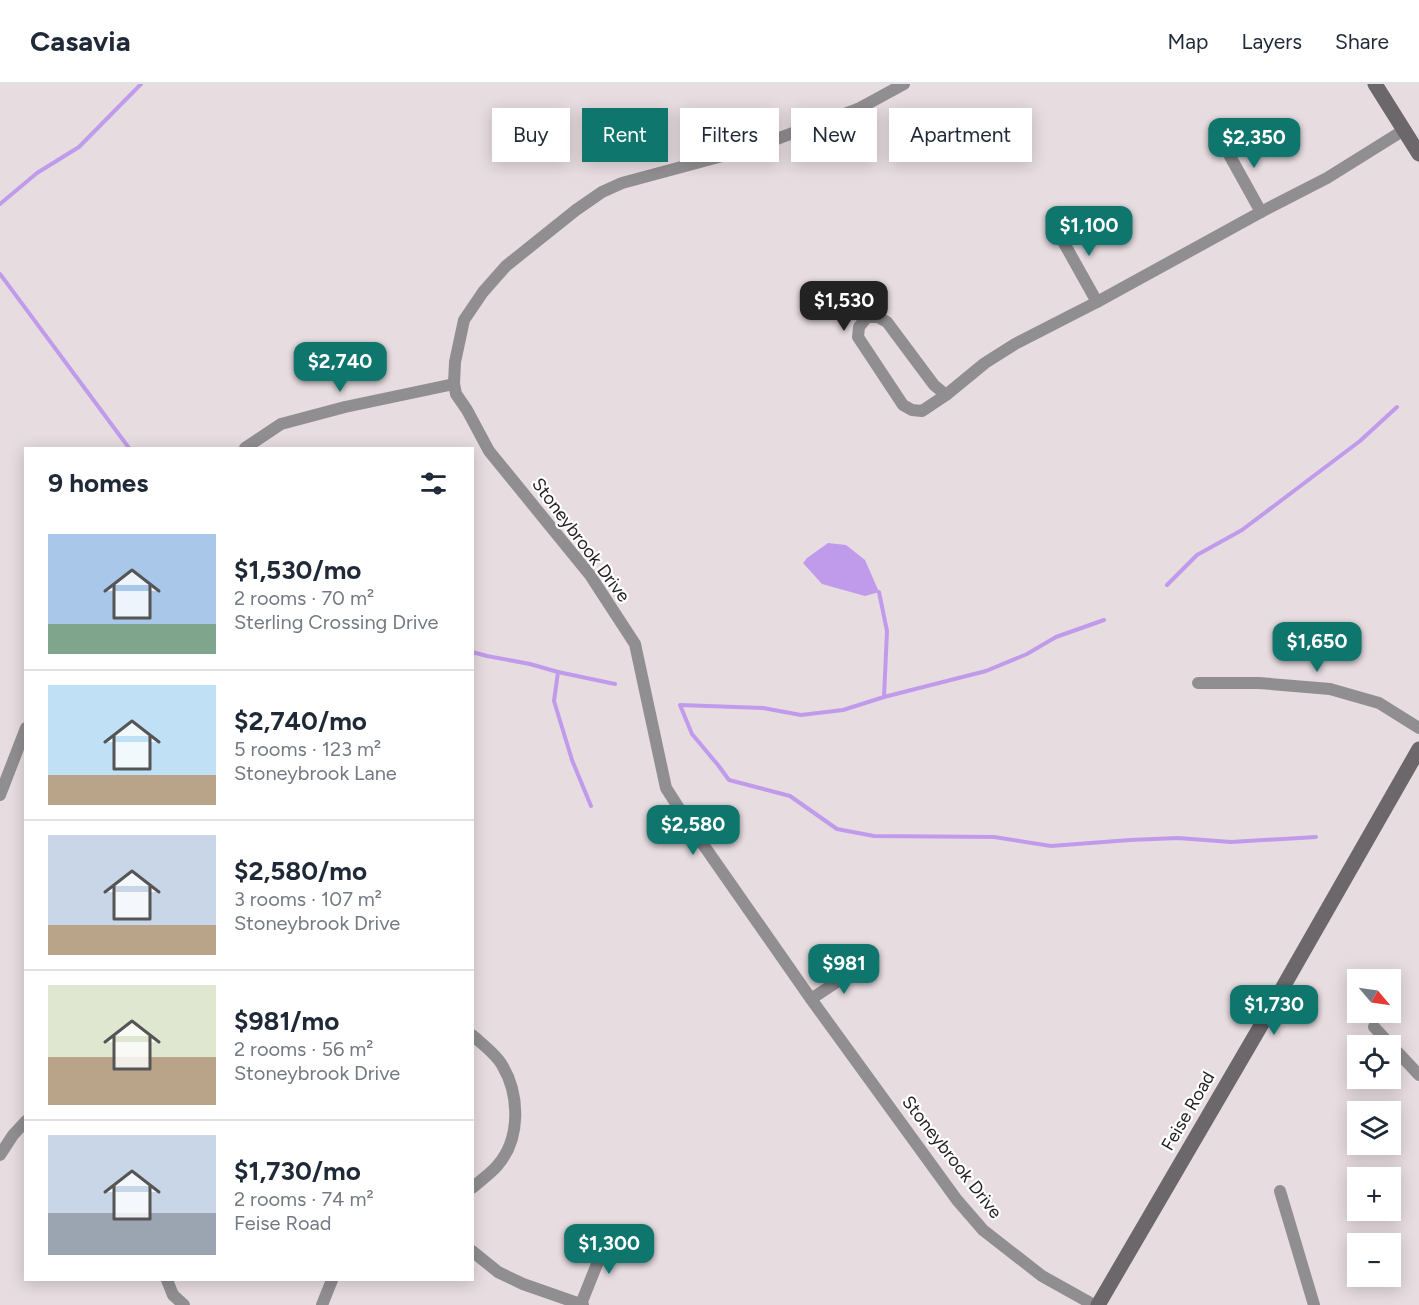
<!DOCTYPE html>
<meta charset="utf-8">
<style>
body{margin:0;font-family:Figtree,sans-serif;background:#f6f6f7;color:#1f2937;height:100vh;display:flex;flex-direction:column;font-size:22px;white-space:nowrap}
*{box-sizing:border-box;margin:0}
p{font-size:20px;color:#747a83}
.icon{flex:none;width:33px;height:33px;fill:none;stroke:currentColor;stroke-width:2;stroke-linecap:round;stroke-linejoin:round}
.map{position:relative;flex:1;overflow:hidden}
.drawer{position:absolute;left:24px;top:363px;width:450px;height:834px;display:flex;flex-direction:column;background:#fff;border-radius:0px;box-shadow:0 3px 15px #0003}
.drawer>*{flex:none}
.banner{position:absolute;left:492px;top:24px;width:570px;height:54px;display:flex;gap:12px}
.needle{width:39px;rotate:119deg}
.fabs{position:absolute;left:1347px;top:885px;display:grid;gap:12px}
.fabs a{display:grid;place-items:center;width:54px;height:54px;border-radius:0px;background:#fff;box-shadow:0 3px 15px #0003;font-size:30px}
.price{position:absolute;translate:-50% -51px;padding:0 14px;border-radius:12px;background:#0f766e;color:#fff;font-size:20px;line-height:39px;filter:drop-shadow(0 2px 3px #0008)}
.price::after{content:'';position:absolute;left:50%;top:36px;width:18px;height:14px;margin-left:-9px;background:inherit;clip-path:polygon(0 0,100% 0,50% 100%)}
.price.active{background:#222;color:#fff}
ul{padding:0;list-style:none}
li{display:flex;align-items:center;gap:18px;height:150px;padding:0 24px}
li+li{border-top:2px solid #e0e1e3}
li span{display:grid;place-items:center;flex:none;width:168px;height:120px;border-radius:0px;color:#555}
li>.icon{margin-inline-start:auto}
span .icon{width:72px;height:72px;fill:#fffc;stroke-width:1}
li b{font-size:26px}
h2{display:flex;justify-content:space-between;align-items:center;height:72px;padding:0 24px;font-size:26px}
.pill{padding:0 21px;border-radius:0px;background:#fff;box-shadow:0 3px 15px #0003;font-size:21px;line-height:54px}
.pill.active{background:#0f766e;color:#fff}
header{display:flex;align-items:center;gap:36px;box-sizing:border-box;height:84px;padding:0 30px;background:#fff;border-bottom:2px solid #e0e1e3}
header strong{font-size:28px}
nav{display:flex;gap:33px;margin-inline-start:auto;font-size:21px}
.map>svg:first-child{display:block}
.water{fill:#c19beb}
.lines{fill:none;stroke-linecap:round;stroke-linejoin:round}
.stream{stroke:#c19beb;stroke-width:4}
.street{stroke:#918e91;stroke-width:12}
.secondary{stroke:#6c676b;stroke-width:15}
.labels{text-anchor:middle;stroke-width:4.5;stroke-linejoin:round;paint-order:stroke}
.street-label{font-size:18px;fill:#262224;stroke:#fff}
</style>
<header>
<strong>Casavia</strong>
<nav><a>Map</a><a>Layers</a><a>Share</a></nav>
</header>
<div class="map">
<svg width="1419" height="1221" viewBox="0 0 1419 1221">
<rect width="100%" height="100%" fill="#e7dce0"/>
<path class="water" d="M828,459L846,461L865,476L879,508L865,512L822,500L803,479L807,474Z"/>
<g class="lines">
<g class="stream">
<path d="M0,120L37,89L79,63L141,0"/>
<path d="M0,190L129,364"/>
<path d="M1167,501L1197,471L1242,446L1360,357L1397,323"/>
<path d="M879,508L887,547L884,613"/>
<path d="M1104,536L1056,553L1027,570L986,587L884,613L843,626L801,631L763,624L680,621L692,650L718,681L729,696L790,712L837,745L874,752L994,753L1051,762L1130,756L1178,754L1231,758L1316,753"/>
<path d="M472,568L487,572L530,580L558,588L615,600"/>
<path d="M558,588L554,617L572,676L591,722"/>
</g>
<g class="street">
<path d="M904,0L858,25L752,64L622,99L602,108L576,126L506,182L483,208L464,236L455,278L454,300L456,310L467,326L489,367L590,491L635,560L666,704L693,746L811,915L957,1116L983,1146L1042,1192L1094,1221"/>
<path d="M1221,56L1261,128"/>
<path d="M1055,143L1097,218"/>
<path d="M946,311L934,301L887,238L878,233H867L859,243L858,253L903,321L912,326L922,327L946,311L985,279L1015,260L1097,218L1261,128L1327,94L1404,46"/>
<path d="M245,364L281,340L345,323L454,300"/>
<path d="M1198,599H1259L1330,605L1379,619L1419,644"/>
<path d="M0,711L26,644"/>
<path d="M811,915L861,882"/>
<path d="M1374,943L1419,991"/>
<path d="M472,951C482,960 496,970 502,981C520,1011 521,1055 497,1082C490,1090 480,1097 472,1104"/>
<path d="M0,1071L13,1051L26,1037"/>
<path d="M1280,1107L1314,1221"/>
<path d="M472,1167L498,1188L523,1200L583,1221"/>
<path d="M167,1196L173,1211L184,1221"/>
<path d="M581,1220L609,1150"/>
<path d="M322,1221L332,1196"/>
</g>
<g class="secondary">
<path d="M1375,0L1419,70"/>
<path d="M1098,1221L1263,938L1419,665"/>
</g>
</g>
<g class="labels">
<g class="street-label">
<text transform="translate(581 456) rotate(53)" y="6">Stoneybrook Drive</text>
<text transform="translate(1188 1027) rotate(-60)" y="6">Feise Road</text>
<text transform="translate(952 1073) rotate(52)" y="6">Stoneybrook Drive</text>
</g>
</g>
</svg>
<div class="fabs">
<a><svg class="needle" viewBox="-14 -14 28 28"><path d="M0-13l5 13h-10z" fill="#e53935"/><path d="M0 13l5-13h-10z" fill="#747a83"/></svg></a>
<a><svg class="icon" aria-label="locate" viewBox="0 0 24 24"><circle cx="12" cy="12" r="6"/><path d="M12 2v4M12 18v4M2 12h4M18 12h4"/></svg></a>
<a><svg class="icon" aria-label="layers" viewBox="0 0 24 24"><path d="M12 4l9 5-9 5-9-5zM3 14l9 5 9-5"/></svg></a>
<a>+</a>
<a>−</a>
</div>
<b class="price" style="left:1254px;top:85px">$2,350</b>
<b class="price" style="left:1089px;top:173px">$1,100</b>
<b class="price active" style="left:844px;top:248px">$1,530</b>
<b class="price" style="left:340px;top:309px">$2,740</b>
<b class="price" style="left:1317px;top:589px">$1,650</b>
<b class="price" style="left:693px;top:772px">$2,580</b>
<b class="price" style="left:844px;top:911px">$981</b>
<b class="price" style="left:1274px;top:952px">$1,730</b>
<b class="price" style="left:609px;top:1191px">$1,300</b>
<div class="banner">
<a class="pill">Buy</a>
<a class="pill active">Rent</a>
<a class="pill">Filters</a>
<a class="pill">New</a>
<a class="pill">Apartment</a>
</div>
<section class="drawer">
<h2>9 homes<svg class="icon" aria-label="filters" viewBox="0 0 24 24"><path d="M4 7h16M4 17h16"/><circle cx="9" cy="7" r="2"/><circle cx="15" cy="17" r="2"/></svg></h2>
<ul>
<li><span style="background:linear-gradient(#a9c7e8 75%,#7fa58c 0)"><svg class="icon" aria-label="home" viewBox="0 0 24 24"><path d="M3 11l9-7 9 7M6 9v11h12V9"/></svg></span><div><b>$1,530/mo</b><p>2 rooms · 70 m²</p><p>Sterling Crossing Drive</p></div></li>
<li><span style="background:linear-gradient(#bfe0f5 75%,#b9a48a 0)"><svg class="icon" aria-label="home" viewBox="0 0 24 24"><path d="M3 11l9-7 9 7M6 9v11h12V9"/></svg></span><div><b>$2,740/mo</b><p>5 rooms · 123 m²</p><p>Stoneybrook Lane</p></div></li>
<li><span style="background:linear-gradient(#c9d6e8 75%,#b9a48a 0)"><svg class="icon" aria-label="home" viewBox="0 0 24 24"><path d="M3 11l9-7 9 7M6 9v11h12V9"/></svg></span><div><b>$2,580/mo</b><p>3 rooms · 107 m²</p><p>Stoneybrook Drive</p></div></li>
<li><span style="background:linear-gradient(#dfe7d0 60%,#b9a48a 0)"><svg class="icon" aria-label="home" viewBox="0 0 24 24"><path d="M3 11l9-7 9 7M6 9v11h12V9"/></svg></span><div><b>$981/mo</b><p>2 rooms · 56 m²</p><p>Stoneybrook Drive</p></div></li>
<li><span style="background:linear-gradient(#c9d6e8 65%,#9aa5b1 0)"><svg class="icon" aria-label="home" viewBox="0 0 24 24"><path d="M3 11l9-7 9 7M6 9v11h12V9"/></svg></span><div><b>$1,730/mo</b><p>2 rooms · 74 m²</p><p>Feise Road</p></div></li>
</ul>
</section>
</div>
